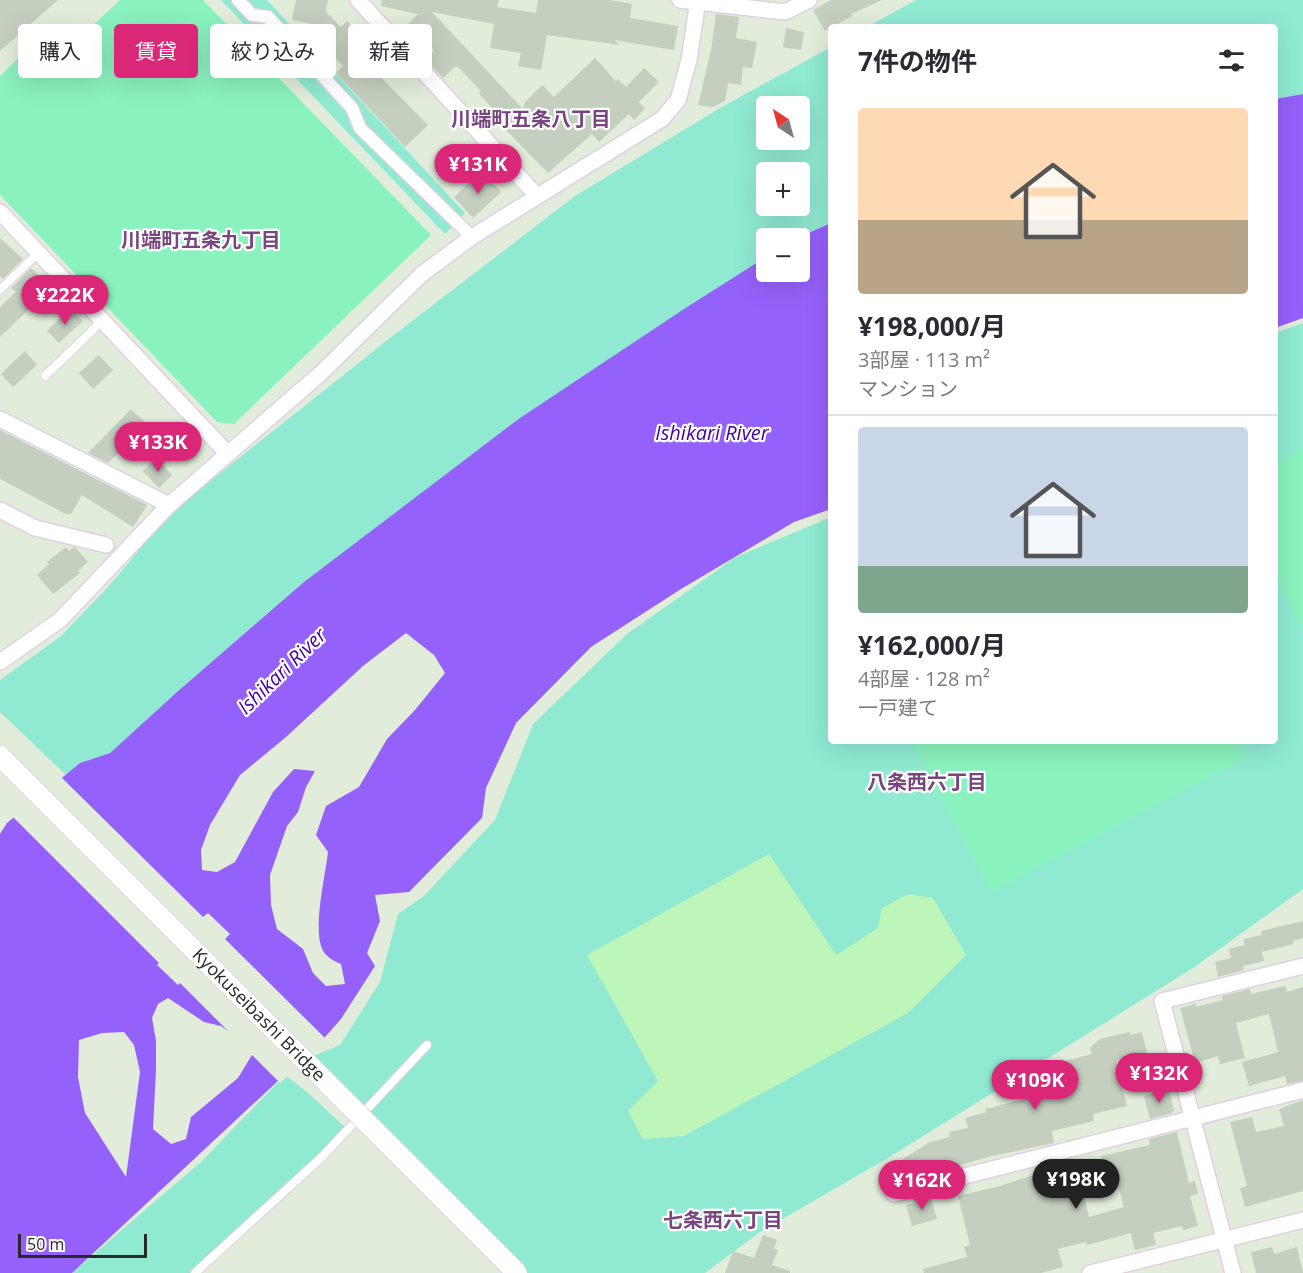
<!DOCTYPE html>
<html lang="ja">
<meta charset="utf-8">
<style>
body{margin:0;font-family:"Open Sans","Noto Sans JP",sans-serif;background:#f2f2f3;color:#2b2b33;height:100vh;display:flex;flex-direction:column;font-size:22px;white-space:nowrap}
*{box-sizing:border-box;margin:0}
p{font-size:20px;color:#7c7c81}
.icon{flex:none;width:33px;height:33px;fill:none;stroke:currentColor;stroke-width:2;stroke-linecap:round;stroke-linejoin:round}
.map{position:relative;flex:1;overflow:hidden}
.side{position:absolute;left:828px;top:24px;width:450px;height:720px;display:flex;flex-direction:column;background:#fff;border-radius:6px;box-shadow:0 6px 24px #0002}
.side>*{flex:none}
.top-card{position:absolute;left:18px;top:24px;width:570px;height:54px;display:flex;gap:12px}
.needle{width:39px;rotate:324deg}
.tools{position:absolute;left:756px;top:96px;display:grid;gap:12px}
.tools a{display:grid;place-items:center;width:54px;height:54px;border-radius:6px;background:#fff;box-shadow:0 6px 24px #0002;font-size:30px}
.scale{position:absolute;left:18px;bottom:15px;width:129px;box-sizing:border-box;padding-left:6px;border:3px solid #292929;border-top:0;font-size:16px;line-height:21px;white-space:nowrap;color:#292929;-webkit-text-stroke:4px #fff;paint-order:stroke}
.price{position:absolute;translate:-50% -51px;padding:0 14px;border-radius:21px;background:#db2777;color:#fff;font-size:20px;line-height:39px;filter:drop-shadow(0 2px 3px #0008)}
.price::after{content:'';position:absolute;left:50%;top:36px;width:18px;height:14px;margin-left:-9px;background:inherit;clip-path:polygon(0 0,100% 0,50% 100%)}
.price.selected{background:#222;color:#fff}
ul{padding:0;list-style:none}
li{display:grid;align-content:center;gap:12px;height:318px;padding:0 30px}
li+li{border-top:2px solid #e1e1e2}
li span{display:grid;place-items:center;height:186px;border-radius:6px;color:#555}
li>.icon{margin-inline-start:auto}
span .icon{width:108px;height:108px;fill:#fffc;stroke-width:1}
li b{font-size:26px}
h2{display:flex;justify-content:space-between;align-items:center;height:72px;padding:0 30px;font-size:26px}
.pill{padding:0 21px;border-radius:6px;background:#fff;box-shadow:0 6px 24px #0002;font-size:21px;line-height:54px}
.pill.selected{background:#db2777;color:#fff}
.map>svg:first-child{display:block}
.green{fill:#90ead2;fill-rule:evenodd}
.sand{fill:#bef6b9}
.pitch{fill:#8af2be}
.water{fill:#9561fb;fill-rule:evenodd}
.pier{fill:#e1edda}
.building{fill:#c4cfbf;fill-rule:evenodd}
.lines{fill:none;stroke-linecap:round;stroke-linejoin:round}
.service-casing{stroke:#e2cfe4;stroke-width:10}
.pedestrian-casing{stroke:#e2cfe4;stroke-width:15}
.minor-casing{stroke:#e2cfe4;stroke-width:18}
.service{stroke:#fff;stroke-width:8}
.pedestrian{stroke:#fff;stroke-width:12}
.minor{stroke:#fff;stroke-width:15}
.tertiary-bridge-casing{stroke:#e2cfe4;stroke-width:22;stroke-linecap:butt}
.tertiary-bridge{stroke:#fff;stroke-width:20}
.labels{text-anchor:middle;stroke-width:4.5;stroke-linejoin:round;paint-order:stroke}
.street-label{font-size:18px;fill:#292929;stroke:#fff}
.neighbourhood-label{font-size:20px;font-weight:bold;fill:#78457f;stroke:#fff}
.water-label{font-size:20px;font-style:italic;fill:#4500a7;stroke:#fff}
</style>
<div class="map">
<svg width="1303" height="1273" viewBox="0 0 1303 1273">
<rect width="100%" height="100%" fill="#e1edda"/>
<g class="green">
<path d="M221,0H267L465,213L445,234Z"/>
<path d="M916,0H1303V94L1275,99V27H867Z"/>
<path d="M831,47V223L797,238H766V258L304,582L177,692L110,753L80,763L66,775L0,712V680L61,636L109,586L170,513L390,338L575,196L720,108ZM766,106H800V140H766ZM766,172H800V206H766Z"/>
<path d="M1303,323V889L1193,968L888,1158L760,1232L705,1273H517L304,1060L340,1045L380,982L398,914L424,896L495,820L533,724L627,634L736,557L831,517V741H1275V333Z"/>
<path d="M285,1075L306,1091L348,1130L194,1273H72L202,1161Z"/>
</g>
<path class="sand" d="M769,854L836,955L878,928L882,908L908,894L933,898L966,955L908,1013L684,1136L643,1139L628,1111L658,1081L587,955Z"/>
<g class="pitch">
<path d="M120,0H203L431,235L234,424L217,422L0,195V76L44,33L63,54Z"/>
<path d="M1303,448V630L1275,577V463Z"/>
<path d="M911,741H1237L1246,758L991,893Z"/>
</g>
<g class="water">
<path d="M1303,94V318L1275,328V99Z"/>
<path d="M831,223V509L794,522L681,589L591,647L516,723L486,788L482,818L409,892L375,895L380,921L367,953L375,966L341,1019L325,1037L72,1273H0V834L7,823L80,763L110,753L177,692L304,582L520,418L684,309L766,257V272H800V238H797ZM406,633L434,655L445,673L415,710L387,739L359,787L326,806L316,835L328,852C325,877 314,923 321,946C324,956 332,960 341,964L345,984L326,986L313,973L303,949L277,929L271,905L270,875L287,826L298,812L306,787L315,771L294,769L273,792L235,862L217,872L202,870L201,850L210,825L240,775L286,737L363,666ZM168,998L204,1022L221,1026L255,1050L238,1078L191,1117L186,1139L171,1144L153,1129L156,1070V1041L152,1018L158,1004ZM124,1032L134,1045L140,1072L126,1177L85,1113L78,1077L79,1040L102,1033Z"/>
</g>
<path class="pier" d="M60,776L203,917L208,913L230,934L225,939L327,1040L280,1083L250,1053L251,1050L239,1042L180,983L178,985L157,965L159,963L11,815Z"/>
<g class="building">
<path d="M0,0H58L0,51Z"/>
<path d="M296,0H328L326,12L341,27L347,21L360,34L349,45L428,125L405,147L336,73L343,66L318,41L331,28L292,20Z"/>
<path d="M382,0H499L497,7L536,13L538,0H609L632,4L630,18L678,26L674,50L614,40L620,45L547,35L541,70L518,66L521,53L490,48L494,24L432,12L523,109L525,102L542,85L554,97L595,58L616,81L618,79L626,87L644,68L659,82L639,102L645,109L634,120L629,114L599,142L592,134L548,173L504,128L508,125L479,94L481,91L460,69L456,66L443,78L425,59L434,51L408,24L418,14L381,6Z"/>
<path d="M831,0H882L851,14L852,16L825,31L813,10Z"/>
<path d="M716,14L739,17L736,38L757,42L752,68L743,67L741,85L728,83L725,101L713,107L698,105L711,50Z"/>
<path d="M786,28L804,32L801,50L783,47Z"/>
<path d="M482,171L501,192L473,218L454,197Z"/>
<path d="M0,238L23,259L3,279L0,276Z"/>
<path d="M31,268L51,288L0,337V307L16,292L11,288Z"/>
<path d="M70,308L83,321L59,343L47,331Z"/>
<path d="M25,351L37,365L13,387L1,374Z"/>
<path d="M99,355L113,370L93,389L79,373Z"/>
<path d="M131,409L152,429L150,431L164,446L154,457L134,437L108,463L88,453Z"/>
<path d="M0,430L147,505L133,527L82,495L71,514H66L0,479Z"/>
<path d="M156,458L172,475L159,488L143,471Z"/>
<path d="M66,547L69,551L74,547L76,548L88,562L78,571L80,573L53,594L37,575L49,564L47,562Z"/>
<path d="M1303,921V938L1293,941V944L1262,952L1264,961L1243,966L1244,970L1218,977L1215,962L1231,958L1229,949L1245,945L1243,939L1262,935L1261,931Z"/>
<path d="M1285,986L1287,992L1303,987V1081L1287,1084L1285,1076L1249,1086L1242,1062L1278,1052L1269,1014L1236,1023L1245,1058L1220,1064L1218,1056L1195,1063L1180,1008L1196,1004V1007L1223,1000L1222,996L1250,989L1251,994Z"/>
<path d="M1130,1032V1035L1142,1032L1147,1053L1116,1061L1127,1106L1093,1114L1094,1121L1052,1131L1054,1143L988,1157L950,1168L948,1161L925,1176L902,1182L896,1172L899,1170L895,1164L930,1142L950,1137L949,1132L968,1128L965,1118L986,1112L985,1109L1033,1097L1029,1083L1059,1076L1057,1068L1067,1066L1065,1061L1092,1054L1090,1048L1100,1039Z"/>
<path d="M1169,1089L1174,1111H1172V1113L1150,1119L1144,1096Z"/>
<path d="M1303,1100V1191L1245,1207L1240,1188L1247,1186L1230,1122L1252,1117L1256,1132L1284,1126L1279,1109Z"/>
<path d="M1177,1132L1189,1183L1195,1181L1198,1194L1190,1196L1198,1226L1183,1230L1182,1226L1153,1233L1156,1245L1135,1250L1131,1233L1087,1245L1086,1242L1058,1249L1063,1267L1041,1273H924L923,1269L967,1257L964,1247L970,1245L958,1196L1000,1186L1046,1171L1044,1166L1057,1163L1060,1174L1103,1163L1101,1156L1150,1145L1149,1139ZM1117,1182L1124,1207L1089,1217L1083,1191Z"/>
<path d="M930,1195L937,1219L912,1226L906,1205L915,1203L913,1199Z"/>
<path d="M763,1235L777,1240L774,1249L778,1250L772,1265L790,1271V1273H725L733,1251L754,1258Z"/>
<path d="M1272,1247L1274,1254L1297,1247L1303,1273H1256L1251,1252Z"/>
</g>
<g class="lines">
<g class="service-casing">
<g id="service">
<path d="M0,290L38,253"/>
<path d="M45,376L102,321"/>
<path d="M195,1273L322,1157L427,1045"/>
</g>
</g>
<g class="pedestrian-casing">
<path id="pedestrian" d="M238,0L252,15L268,17L352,108L360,128L472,237"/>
</g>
<g class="minor-casing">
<g id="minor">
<path d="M358,0L537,196"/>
<path d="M680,0L785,12L809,0"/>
<path d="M0,212L228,454"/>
<path d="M0,419L169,505"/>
<path d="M0,510L35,528L106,545"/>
<path d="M0,662L60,620L169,505L320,374L422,274L472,237L662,119L678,100L689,60L698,0"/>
<path d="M894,1194L1303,1090"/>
<path d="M1090,1273L1303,1220"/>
<path d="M1233,1273L1162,1001L1303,966"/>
</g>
</g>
<use href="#service" class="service"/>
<use href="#pedestrian" class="pedestrian"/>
<use href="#minor" class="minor"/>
<g class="tertiary-bridge-casing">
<g id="tertiary-bridge">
<path id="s1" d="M0,756L517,1273"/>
</g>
</g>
<use href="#tertiary-bridge" class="tertiary-bridge"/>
</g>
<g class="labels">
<g class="street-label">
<text dy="6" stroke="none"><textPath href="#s1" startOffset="366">Kyokuseibashi Bridge</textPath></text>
</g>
<g class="neighbourhood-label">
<text x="531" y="126">川端町五条八丁目</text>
<text x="201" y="247">川端町五条九丁目</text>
<text x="927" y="789">八条西六丁目</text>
<text x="723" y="1227">七条西六丁目</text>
</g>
<g class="water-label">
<text x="712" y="440">Ishikari River</text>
<text transform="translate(282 671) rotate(-44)" y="7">Ishikari River</text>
</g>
</g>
</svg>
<div class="tools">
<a><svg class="needle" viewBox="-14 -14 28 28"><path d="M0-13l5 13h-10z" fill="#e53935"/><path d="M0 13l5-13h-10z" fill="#7c7c81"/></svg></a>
<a>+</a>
<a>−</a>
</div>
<div class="scale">50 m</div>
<b class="price" style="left:478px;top:195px">¥131K</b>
<b class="price" style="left:65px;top:326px">¥222K</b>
<b class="price" style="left:158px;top:473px">¥133K</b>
<b class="price" style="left:1159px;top:1104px">¥132K</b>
<b class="price" style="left:1035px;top:1111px">¥109K</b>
<b class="price selected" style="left:1076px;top:1210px">¥198K</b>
<b class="price" style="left:922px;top:1211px">¥162K</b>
<div class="top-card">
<a class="pill">購入</a>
<a class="pill selected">賃貸</a>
<a class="pill">絞り込み</a>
<a class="pill">新着</a>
</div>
<section class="side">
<h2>7件の物件<svg class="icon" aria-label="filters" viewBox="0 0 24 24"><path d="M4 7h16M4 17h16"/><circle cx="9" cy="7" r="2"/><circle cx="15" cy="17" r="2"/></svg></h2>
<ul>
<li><span style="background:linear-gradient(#ffd9b3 60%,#b9a48a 0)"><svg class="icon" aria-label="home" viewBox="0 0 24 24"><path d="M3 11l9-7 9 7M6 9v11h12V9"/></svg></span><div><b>¥198,000/月</b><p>3部屋 · 113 m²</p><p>マンション</p></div></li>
<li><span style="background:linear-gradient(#c9d6e8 75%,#7fa58c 0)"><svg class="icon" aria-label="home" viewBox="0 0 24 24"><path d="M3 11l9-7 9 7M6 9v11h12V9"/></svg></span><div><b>¥162,000/月</b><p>4部屋 · 128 m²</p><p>一戸建て</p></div></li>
</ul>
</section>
</div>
